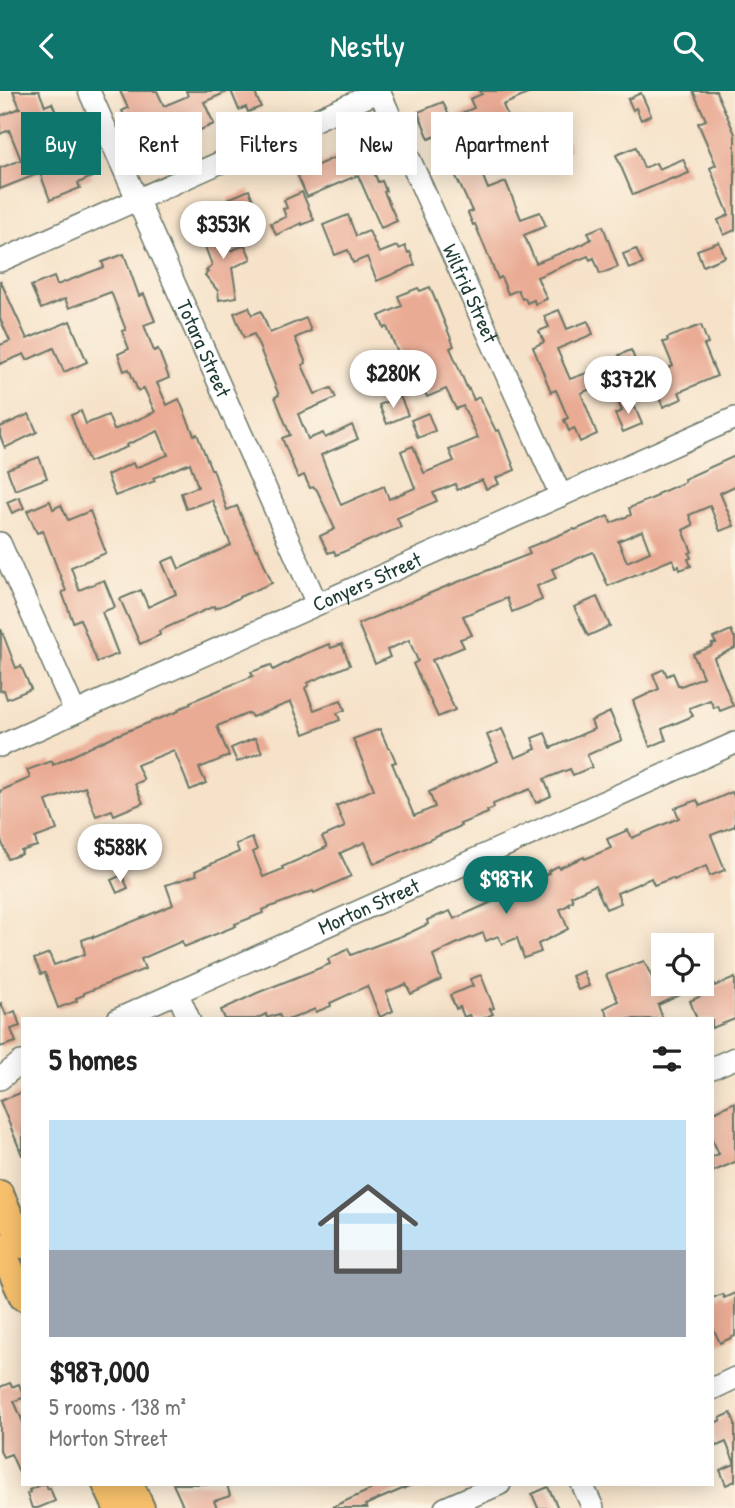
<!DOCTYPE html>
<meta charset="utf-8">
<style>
body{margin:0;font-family:"Patrick Hand",sans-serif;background:#f2f2f2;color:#222;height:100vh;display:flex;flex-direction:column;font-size:26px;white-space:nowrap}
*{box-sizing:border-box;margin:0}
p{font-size:23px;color:#767676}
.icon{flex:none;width:38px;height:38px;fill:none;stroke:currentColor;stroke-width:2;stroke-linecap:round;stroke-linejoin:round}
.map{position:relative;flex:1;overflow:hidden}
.sheet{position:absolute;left:21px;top:926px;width:693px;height:469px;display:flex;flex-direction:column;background:#fff;border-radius:0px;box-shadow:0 4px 18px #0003}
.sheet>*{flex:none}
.hud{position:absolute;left:21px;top:21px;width:693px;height:63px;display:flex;gap:14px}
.controls{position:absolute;left:651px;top:842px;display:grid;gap:14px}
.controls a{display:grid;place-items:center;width:63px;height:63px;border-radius:0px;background:#fff;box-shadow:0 4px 18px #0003;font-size:35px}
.price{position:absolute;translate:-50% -60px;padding:0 16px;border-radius:24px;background:#fff;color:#222;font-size:23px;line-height:46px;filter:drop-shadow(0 2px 4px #0008)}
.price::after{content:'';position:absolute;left:50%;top:42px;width:21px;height:16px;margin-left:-10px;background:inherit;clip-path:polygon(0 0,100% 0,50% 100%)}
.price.current{background:#0f766e;color:#fff}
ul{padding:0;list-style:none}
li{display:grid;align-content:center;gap:14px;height:371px;padding:0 28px}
li span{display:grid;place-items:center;height:217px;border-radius:0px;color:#555}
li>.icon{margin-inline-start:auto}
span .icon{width:126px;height:126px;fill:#fffc;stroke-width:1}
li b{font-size:30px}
h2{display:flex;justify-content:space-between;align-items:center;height:84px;padding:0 28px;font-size:30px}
.tag{padding:0 24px;border-radius:0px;background:#fff;box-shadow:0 4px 18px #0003;font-size:24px;line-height:63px}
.tag.current{background:#0f766e;color:#fff}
header{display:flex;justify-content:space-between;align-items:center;height:91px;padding:0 28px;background:#0f766e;color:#fff;font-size:32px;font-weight:600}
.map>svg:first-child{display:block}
.building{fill:#eaab94;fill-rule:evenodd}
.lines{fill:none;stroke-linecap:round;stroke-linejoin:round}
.minor-casing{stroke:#6a7768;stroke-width:24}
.major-casing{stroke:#6a7768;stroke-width:30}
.minor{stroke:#fff;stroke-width:21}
.major{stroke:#f7c06c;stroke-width:26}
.labels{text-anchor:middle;stroke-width:5;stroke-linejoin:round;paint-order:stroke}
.street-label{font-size:21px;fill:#1f3d34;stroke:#fcf5e5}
</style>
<header><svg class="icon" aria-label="back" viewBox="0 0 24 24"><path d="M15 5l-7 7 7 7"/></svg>Nestly<svg class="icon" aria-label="search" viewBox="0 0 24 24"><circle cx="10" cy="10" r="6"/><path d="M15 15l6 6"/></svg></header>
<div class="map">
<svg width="735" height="1417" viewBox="0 0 735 1417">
<rect width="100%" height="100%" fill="#fcf5e5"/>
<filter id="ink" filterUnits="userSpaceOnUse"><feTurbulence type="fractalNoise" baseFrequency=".0143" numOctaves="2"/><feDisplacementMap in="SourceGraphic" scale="14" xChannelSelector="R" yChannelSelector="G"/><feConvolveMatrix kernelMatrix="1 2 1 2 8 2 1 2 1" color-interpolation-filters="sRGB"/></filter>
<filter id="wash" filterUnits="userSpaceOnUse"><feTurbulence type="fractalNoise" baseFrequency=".00686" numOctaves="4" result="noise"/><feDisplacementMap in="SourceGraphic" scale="28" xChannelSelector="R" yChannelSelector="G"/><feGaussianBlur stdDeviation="1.57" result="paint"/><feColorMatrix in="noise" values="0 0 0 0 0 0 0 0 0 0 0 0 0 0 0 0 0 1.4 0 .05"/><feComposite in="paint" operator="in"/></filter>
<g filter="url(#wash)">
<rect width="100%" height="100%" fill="#f6e2c9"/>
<g id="blocks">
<g class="building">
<path d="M13,0H39L45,15L52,12L80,77L87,74L92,86L78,92L80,97L50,109L40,82L0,98V77L21,69L9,39L0,43V25L20,17Z"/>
<path d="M120,0H157L164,15L188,5L186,0H229L204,11L214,33L166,54L165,51L142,62L122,20L128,17Z"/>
<path d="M231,0H254L261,16L248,21L246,16L239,19Z"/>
<path d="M480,0H534L503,14L516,45L490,55V57L479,62L467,32L429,48L418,21L443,11L450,27L474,17L470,8L482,3Z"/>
<path d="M693,0H716L735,43V139L724,144L718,129L729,124L710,77L716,74L698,32L706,29Z"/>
<path d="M641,2L651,24L641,29L636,17L633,19L628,8Z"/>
<path d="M563,40L571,59L539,72L534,59L551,52L549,45Z"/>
<path d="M363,54L378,91L382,90L386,100L384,101L397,130L381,137L358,84L307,106L297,83Z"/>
<path d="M471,56L488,98L506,91L521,128L540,121L546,135L524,144L536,172L583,153L591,148L588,141L603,135L618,176L600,183L594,167L590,169L588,165L537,186L547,208L535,213L534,209L527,212L525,207L522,208L518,199L508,203L501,186L498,188L475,133L473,134L468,122L472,120L453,79L458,77L454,69L463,66L461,61Z"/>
<path d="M636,56L644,77L656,72L659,78L683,68L689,82L674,88L673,87L633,104L616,64Z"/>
<path d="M249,99L264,136L248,143L242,129L234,132L228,120L232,119L228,108Z"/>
<path d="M302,101L314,129L302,134V132L276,144L271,132L286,126L283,118L287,117L284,109Z"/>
<path d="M348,124L356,145L369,140L379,162L397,155L399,158L405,155L408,162L410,161L415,174L377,190L367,166L353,172L348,159L335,164L323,134Z"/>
<path d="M219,131L230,160L245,154L251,168L232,177L237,206L219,209L218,200L205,184L208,181L206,180L212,174L202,148L205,146L202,138Z"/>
<path d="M719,151L725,166L703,175L697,159Z"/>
<path d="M636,158L643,173L629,178L623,163Z"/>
<path d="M124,163L139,205L144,203L155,230L144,234L154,260L158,258L169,287L157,292L167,314L179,308L194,344L197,343L211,378H213L227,419L237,415L256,459L258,458L272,492L239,506V507L215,518L214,515L159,540L160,544L140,553L120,508L141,499L148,516L176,503L162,471L174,466L179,478L231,454L212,409L186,418L181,402L198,396L190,372L153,387L155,390L115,405L107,384L133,372L135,377L168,364L158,340L126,354L127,356L89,371L71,324L81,320L86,333L108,324L114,339L155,321L144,297L138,300L129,278L124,280L118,263L129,258L122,240L126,239L111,201L69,217L65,208L41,218L31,195L54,186L57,194L104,176L102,171Z"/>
<path d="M0,189L27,248L70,230L87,271L64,281L54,257L27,269L24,263L0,273V254L10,250L0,228Z"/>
<path d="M430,196L454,255L450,257L468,299L469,298L474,309L479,306L496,340L499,339L515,379L496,387L499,393L486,398L482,389L457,399L455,393L433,402L437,410L397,427L401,436L336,464L334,460L328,462L320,445L335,438L317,399L314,396L310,397L304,384L298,387L282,347L290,344L275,306L279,304L254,243L244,247L234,222L249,216L252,224L261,220L270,242L306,227L311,240L295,247L306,272L302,274L315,303L331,297L336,307L298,323L308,348L323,342L325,347L352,334L358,348L321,364L341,414L384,395L389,408L415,397L401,360L413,355L424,382L454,370L449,359L478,347L463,315L456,318L446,298L427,306L415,276L396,284L391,273L401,269L387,236L384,237L379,225L402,215L398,205L418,197L420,200Z"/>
<path d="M559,219L567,238L588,230L593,243L557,258L570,288L595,279L600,294L581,302L597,343L580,351L574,337L569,340L564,329L568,327L556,299L551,301L533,256L544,251L539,240L549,236L544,225Z"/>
<path d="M701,234L708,253L704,254L717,285L679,301L682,308L663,316L650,285L673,275L663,251L668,250L667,247Z"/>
<path d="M631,259L638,276L626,281L619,264Z"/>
<path d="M400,305L408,324L387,333L379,314Z"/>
<path d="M631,307L642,333L623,341L615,323L622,320L619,313Z"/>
<path d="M428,322L435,340L418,347L411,329Z"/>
<path d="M29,323L37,341L5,357L0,345V336Z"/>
<path d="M735,365V395L720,402L734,435L720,440L710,415L689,424L693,434L683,439L692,461L689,462L691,467L688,468L691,475L680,479L679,475L676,476L673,468L608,495L593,461L552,478L556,487L537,495L542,509L512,521L507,507L463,525L472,544L460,548L464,556L432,569L455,619L438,626L413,573L418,570L409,549L387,559L390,566L375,573L358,533L440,498L530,463L527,457L574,438L575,439L608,425L611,432L631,424L629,417L658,405L657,403L685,391L684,388ZM642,440L650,461L627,471L618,450Z"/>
<path d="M39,366L47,387L15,399L7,378Z"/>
<path d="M19,406L24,417L12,422L7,411Z"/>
<path d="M50,410L53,418L61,414L68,429L90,420L106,462L71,476L79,499L104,489L115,516L102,521L118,563L97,571L80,528L73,531L62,501L66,500L43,440L37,442L27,420Z"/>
<path d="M597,506L610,535L588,545L574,516Z"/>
<path d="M1,538L16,577L21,575L31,598L7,608L4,599L0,600Z"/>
<path d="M731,539L734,546H735V557L714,567L733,615L720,620L718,615L714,617L710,609L689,617L693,625L662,638L666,649L650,656L633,610L659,598L653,583L664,578L667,585L673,582L678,594H680L681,595L703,586L693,563L713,555L712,553L716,552L713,547Z"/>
<path d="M329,553L331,557L342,553L350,574L307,592L309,594L305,597L314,619L341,609L345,619L337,622L340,629L304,643L291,611L252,626L249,622L217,635L229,665L199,677L206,692L190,699L174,659L137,674L144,689L135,693L143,712L114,724L112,719L96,725L85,696L46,710L57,739L35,747L37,755L21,760L22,763L8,768L0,746V700L30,687L27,679L52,670L53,674L112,646L179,620L178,618L191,613L190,611L253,585L251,581L271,574L273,579L302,564Z"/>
<path d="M610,621L622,649L587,664L592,676L573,684L570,678L544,688L551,705L536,712L530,698L493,713L494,717L487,720L488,722L460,733L461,735L374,773L365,751L340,762L351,785L314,802L313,800L262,819L263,822L235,833L236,835L184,856L182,850L141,868L145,878L84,902V904L76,907L77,910L58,917L45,882L41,883L34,868L49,862L54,874L85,863L82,849L93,845V847L173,814L166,794L197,784L195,780L239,761L236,753L252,747L257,759L253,761L263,786L283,778L282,776L327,756L322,746L345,736L336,715L374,698L353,648L380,638L388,657H390L396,671L392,672L414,725L435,716L429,701L498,670L487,644L502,638L515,667L536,658L532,647L545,642L551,657L594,638L591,630Z"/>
<path d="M255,647L262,661L237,671L231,657Z"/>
<path d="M732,701L735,708V735L711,744L725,779L710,785L706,775L674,789L673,787L654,794L651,787L617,802L621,812L606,818L595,794L571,805L573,810L568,812L569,814L560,818L568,838L538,853L541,861L524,867L517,847L502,853L498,845L486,850L483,842L460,851L433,864L441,889L411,903L406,893L386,901L393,920L380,926L367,895L330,912L331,915L316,921L315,918L291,928H281L279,923L267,927L266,923L256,928H225L221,919L257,902L330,873L328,868L348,858L351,864L409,842L428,833L427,829L450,820L454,828L510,803L508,799L549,782L548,780L558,775L559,777L584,766L585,768L611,757L607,748L628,739L632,747L679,727L675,717L697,709L700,715Z"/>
<path d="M122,784L128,797L117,802L111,789Z"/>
<path d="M702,864L715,895L735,887V928L712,937V928H697L690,910L705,903L702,896Z"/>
<path d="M644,870L657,896L666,892H675L680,904L658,914L663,928H609L604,917L618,910L606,884Z"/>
<path d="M583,880L589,895L578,899L572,885Z"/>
<path d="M481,884L494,917L490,918L493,923L482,928H471L469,924L464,926L460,916L456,918L450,904L473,895L470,888Z"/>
<path d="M1,912L6,924L15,920L20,935L11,938L16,951L0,956V913Z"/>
<path d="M23,1001V1064H22L0,1010Z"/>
<path d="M735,1011V1071L712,1081V1066L719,1063L712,1048V1022Z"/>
<path d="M735,1202V1245L720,1252L712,1235V1207L722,1203L724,1207Z"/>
<path d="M10,1292L12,1296L19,1293L23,1303V1307L14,1310L23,1331V1390L11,1363L3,1366L0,1360V1296Z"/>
<path d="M731,1322L735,1332V1373L726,1351L717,1355L712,1346V1333L721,1329L720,1327Z"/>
<path d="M735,1373V1390L726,1394L720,1379Z"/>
<path d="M43,1393H46L48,1398L50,1397L55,1410L38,1417H32L27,1403L30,1401L29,1399Z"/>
<path d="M173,1393H227L230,1405L214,1410L217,1417H184Z"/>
<path d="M367,1393H414L365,1414L367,1417H330L370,1399Z"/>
<path d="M548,1396L558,1417H538L532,1403Z"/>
</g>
</g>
</g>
<g filter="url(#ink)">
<use href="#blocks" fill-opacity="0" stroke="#6a7768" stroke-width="2"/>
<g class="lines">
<g class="minor-casing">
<g id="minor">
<path id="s1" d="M89,0L317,513"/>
<path id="s2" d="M379,0L561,405"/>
<path d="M0,170L380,0"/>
<path d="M0,452L75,621"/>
<path id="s3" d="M0,655L735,327"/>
<path d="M177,901L189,928"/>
<path id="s4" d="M118,928L735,652"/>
<path d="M712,977L735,967"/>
<path d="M0,988L21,971"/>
<path d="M712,1298L735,1287"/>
<path d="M582,1393L593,1417"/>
<path d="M445,1417L500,1393"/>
</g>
</g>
<g class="major-casing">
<g id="major">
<path d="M0,1103L23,1154"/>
<path d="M0,1155L23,1206"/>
<path d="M106,1393L117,1417"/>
<path d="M130,1393L141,1417"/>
</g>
</g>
<use href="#minor" class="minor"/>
<use href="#major" class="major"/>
</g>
</g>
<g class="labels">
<g class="street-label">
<text dy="7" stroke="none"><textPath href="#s2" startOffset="222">Wilfrid Street</textPath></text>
<text dy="7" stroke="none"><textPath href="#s1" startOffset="282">Totara Street</textPath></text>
<text dy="7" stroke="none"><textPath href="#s3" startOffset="402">Conyers Street</textPath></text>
<text dy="7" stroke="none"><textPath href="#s4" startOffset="275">Morton Street</textPath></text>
</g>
</g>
</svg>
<div class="controls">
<a><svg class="icon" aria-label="locate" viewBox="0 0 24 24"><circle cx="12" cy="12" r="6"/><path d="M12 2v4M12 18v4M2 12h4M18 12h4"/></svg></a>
</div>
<b class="price" style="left:223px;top:170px">$353K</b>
<b class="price" style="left:393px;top:319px">$280K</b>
<b class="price" style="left:628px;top:325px">$372K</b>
<b class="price" style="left:120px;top:793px">$588K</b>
<b class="price current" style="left:506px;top:825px">$987K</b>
<div class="hud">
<a class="tag current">Buy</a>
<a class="tag">Rent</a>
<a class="tag">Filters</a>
<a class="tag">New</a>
<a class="tag">Apartment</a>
</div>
<section class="sheet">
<h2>5 homes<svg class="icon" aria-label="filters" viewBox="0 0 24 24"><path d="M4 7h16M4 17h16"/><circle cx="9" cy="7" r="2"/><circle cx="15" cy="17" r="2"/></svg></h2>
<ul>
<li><span style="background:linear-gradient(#bfe0f5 60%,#9aa5b1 0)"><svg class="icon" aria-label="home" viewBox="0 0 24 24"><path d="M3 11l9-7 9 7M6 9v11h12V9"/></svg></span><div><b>$987,000</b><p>5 rooms · 138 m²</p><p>Morton Street</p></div></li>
</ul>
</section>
</div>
